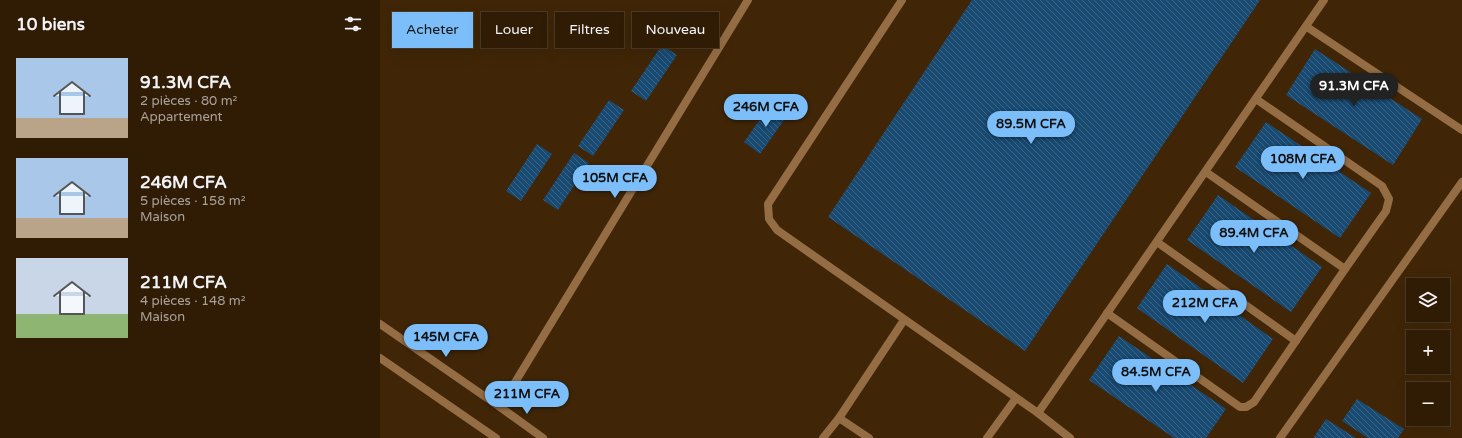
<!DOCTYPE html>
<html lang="fr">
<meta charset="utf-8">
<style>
body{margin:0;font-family:"Varela Round",sans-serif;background:#38250f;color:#f1f3f6;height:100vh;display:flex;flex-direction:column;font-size:15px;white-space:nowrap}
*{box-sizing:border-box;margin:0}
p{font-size:13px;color:#a8a19a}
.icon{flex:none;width:22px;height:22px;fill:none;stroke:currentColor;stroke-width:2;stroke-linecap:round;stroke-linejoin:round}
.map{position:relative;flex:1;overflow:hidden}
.sheet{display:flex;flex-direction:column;background:#301c05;width:380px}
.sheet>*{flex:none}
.banner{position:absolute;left:12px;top:12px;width:380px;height:36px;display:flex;gap:8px}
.tools{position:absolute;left:1026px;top:278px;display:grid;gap:8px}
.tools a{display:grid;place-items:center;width:44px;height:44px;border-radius:0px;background:#301c05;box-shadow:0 4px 16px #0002,0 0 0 1px #4b3a27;font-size:20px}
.price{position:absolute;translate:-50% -34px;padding:0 9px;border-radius:14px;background:#7bbef9;color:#111;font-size:13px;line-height:26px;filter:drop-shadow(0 1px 2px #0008)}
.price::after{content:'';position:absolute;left:50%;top:24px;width:12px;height:9px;margin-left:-6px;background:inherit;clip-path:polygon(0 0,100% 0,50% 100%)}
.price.current{background:#222;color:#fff}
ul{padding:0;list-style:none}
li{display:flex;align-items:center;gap:12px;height:100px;padding:0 16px}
li span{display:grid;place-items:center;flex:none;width:112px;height:80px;border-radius:0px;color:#555}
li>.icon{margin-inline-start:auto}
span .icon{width:48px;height:48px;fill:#fffc;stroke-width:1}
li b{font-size:17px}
h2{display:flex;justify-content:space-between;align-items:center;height:48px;padding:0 16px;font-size:17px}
.pill{padding:0 14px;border-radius:0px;background:#301c05;box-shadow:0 4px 16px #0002,0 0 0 1px #4b3a27;font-size:14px;line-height:36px}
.pill.current{background:#7bbef9;color:#111}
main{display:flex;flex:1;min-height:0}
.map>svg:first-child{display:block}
.building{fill:url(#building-back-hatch)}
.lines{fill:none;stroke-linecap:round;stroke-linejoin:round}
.service{stroke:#946d44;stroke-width:8}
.minor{stroke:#946d44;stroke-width:8}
.tertiary{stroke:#946d44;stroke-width:8}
</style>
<main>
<section class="sheet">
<h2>10 biens<svg class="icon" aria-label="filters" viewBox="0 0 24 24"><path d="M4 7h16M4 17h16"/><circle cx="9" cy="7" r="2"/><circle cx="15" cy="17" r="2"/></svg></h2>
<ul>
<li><span style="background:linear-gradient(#a9c7e8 75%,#b9a48a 0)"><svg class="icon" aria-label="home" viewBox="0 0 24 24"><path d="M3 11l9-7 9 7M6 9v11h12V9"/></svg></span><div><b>91.3M CFA</b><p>2 pièces · 80 m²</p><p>Appartement</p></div></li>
<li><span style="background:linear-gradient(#a9c7e8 75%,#b9a48a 0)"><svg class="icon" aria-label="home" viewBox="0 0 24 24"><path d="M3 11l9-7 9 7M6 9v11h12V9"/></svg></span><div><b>246M CFA</b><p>5 pièces · 158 m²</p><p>Maison</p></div></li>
<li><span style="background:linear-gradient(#c9d6e8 70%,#8fb573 0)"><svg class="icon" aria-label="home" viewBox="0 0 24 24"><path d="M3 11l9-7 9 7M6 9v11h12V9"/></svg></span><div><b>211M CFA</b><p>4 pièces · 148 m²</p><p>Maison</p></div></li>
</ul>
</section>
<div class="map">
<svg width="1082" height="438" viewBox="0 0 1082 438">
<defs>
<pattern id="building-back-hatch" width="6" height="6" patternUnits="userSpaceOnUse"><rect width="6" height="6" fill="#184a72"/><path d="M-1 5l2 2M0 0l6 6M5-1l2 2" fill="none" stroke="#3b6485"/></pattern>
</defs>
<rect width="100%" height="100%" fill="#402607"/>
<g class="building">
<path d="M592,0H880L645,351L448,217Z"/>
<path d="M282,45L297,55L266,101L251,91Z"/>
<path d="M935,49L1042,119L1013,165L906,95Z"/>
<path d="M229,100L244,110L213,156L198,146Z"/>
<path d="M393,101L409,113L380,154L364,142Z"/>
<path d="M886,122L991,193L960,238L855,167Z"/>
<path d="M157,144L172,154L141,201L126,191Z"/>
<path d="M194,153L209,163L178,210L163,200Z"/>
<path d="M838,195L942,267L911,312L807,240Z"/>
<path d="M787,264L893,339L863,383L757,308Z"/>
<path d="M739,336L846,409L826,438H794L709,380Z"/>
<path d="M977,399L1024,429L1018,438H988L962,421Z"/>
<path d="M946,419L976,438H935L934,437Z"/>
</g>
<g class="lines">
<g class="service">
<path d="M522,0L388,204L389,219L397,230L658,413L690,438"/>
<path d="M927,27L1082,130"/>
<path d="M826,172L965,269"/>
<path d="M777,242L916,341"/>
<path d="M727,313L860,407H866L874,402L965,269L1006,211L1009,199L1002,186L876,99"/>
<path d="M658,413L944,0"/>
<path d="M459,418L489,438"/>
<path d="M443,438L459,418L524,320"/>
<path d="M607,438L636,398"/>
</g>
<g class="minor">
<path d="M163,438L120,407L368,0"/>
<path d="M900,438L1082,182"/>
</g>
<g class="tertiary">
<path d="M0,324L120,407"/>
<path d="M0,358L116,438"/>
</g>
</g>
</svg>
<div class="tools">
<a><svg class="icon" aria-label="layers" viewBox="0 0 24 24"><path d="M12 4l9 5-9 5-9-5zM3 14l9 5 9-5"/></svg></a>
<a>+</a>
<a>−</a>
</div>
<b class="price current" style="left:974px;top:107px">91.3M CFA</b>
<b class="price" style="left:386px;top:128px">246M CFA</b>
<b class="price" style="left:651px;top:145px">89.5M CFA</b>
<b class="price" style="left:923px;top:180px">108M CFA</b>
<b class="price" style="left:235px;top:199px">105M CFA</b>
<b class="price" style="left:874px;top:254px">89.4M CFA</b>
<b class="price" style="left:825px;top:324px">212M CFA</b>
<b class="price" style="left:66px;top:358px">145M CFA</b>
<b class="price" style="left:776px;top:393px">84.5M CFA</b>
<b class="price" style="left:147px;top:415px">211M CFA</b>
<div class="banner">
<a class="pill current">Acheter</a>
<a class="pill">Louer</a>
<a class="pill">Filtres</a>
<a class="pill">Nouveau</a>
</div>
</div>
</main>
